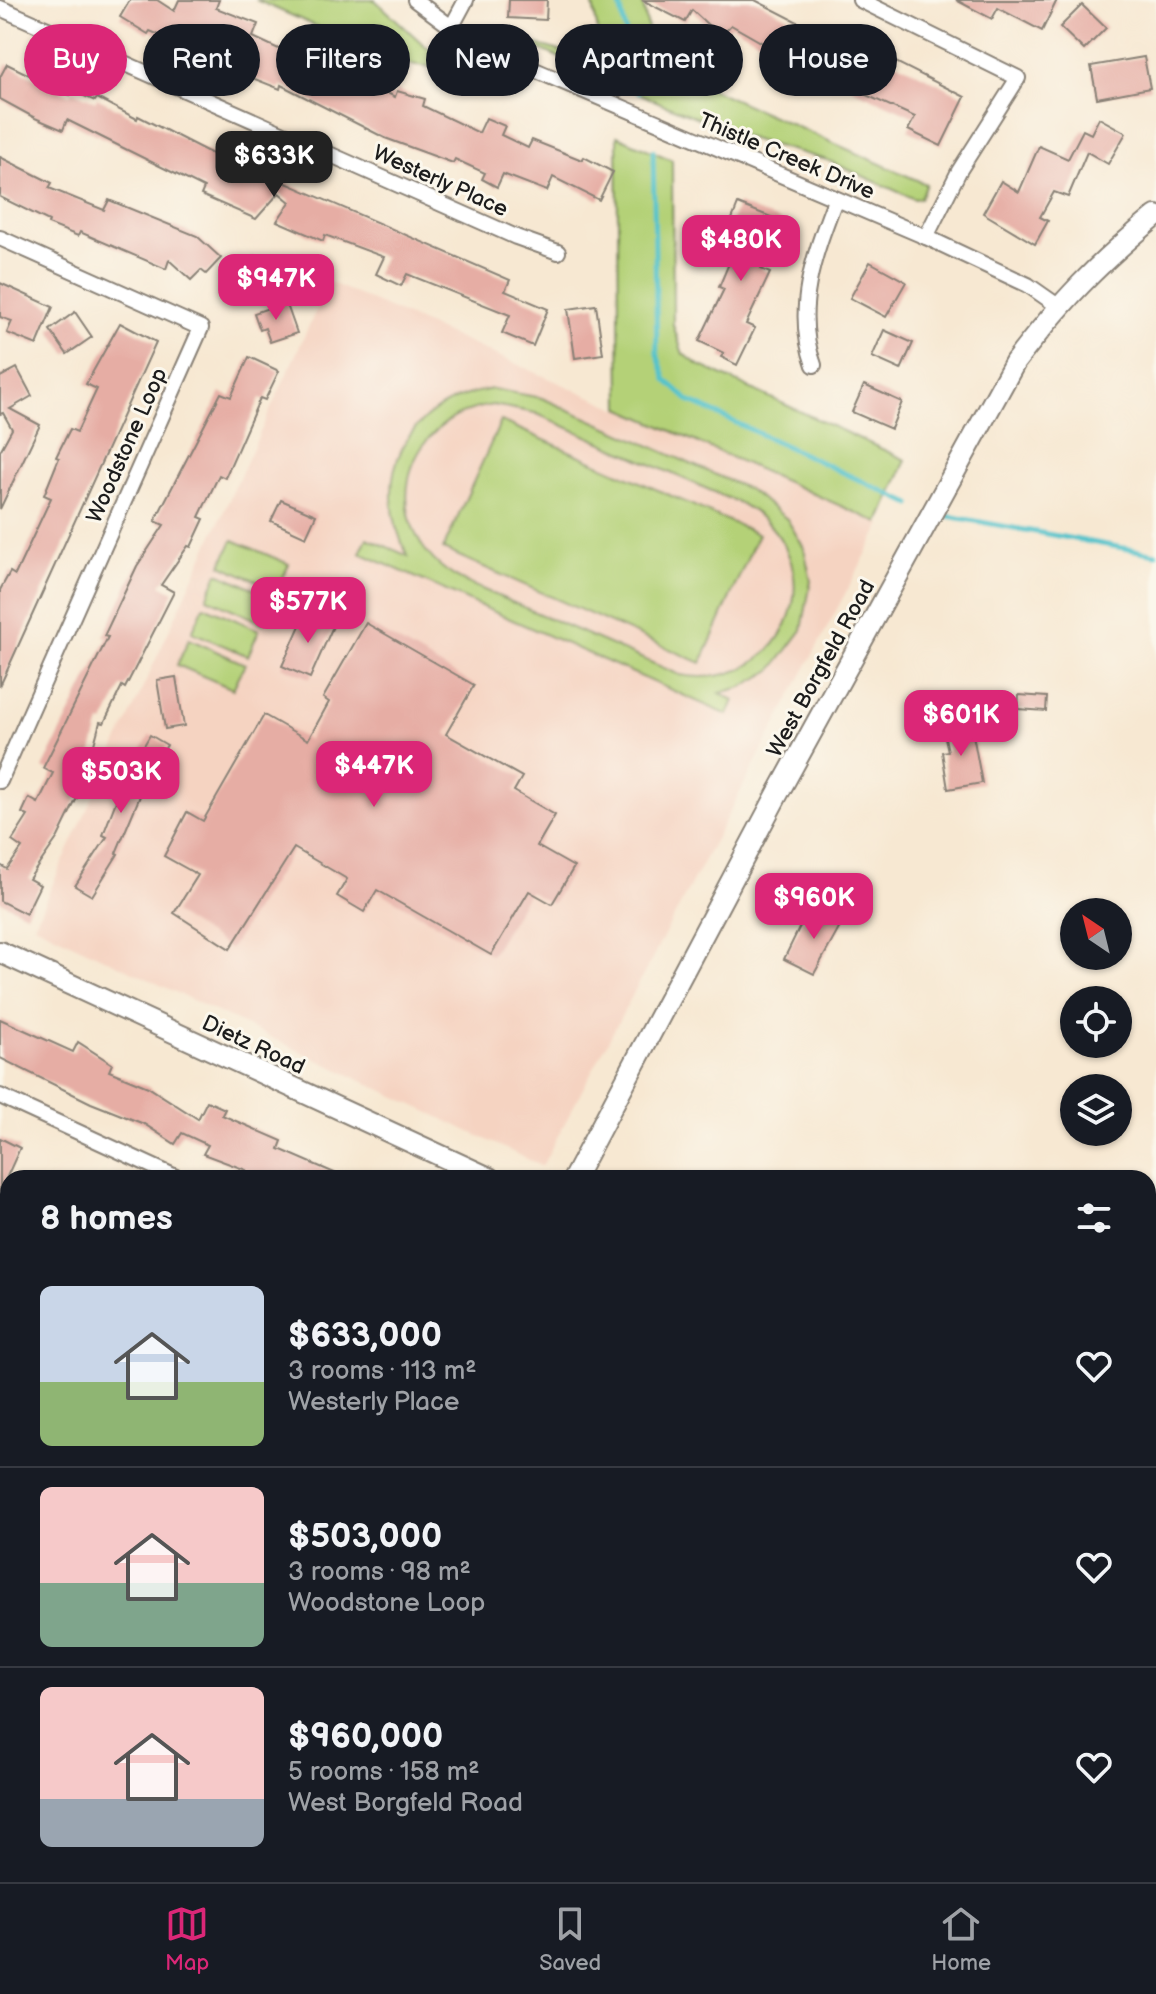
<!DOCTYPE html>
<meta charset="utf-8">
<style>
body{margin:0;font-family:"Balsamiq Sans",sans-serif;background:#242831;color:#f1f3f6;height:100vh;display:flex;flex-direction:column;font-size:30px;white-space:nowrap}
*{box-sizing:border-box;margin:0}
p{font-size:26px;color:#9ea1a6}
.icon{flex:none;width:44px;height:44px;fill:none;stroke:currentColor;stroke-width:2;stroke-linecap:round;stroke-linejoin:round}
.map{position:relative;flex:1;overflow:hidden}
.side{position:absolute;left:0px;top:1170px;width:1156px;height:712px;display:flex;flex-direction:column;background:#171b24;border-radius:24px 24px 0 0;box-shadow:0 2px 6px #0004}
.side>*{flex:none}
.banner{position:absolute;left:24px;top:24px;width:1108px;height:72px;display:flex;gap:16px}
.needle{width:52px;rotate:325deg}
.buttons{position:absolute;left:1060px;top:898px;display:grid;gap:16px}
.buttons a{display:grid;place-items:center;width:72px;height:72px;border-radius:50%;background:#171b24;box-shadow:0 2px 6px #0004;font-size:40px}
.price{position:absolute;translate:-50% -68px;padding:0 18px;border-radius:16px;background:#db2777;color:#fff;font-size:26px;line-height:52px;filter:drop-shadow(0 2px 4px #0008)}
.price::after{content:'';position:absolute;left:50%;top:48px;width:24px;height:18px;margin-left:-12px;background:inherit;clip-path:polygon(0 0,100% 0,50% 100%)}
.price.on{background:#222;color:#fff}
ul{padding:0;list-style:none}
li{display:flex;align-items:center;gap:24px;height:200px;padding:0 40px}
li+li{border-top:2px solid #363941}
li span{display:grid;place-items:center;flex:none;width:224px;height:160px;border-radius:12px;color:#555}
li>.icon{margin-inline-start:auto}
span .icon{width:96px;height:96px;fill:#fffc;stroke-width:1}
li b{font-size:34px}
h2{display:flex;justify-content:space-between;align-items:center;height:96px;padding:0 40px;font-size:34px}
.pill{padding:0 28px;border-radius:36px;background:#171b24;box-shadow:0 2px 6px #0004;font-size:28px;line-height:72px}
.pill.on{background:#db2777;color:#fff}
.tabs{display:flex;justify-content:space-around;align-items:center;height:112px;border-top:2px solid #363941;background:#171b24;font-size:22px;color:#9ea1a6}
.tabs a{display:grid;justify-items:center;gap:4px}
.tabs .on{color:#db2777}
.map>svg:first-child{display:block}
.built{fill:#f5d3c1}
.green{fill:#b4d177;stroke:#68764a;stroke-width:2;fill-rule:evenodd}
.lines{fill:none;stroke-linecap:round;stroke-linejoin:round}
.stream{stroke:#55c3cb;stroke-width:5}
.building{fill:#e6ada4}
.street-casing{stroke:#8a8277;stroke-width:18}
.secondary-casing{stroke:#8a8277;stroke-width:24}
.street{stroke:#fff;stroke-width:14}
.secondary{stroke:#fff;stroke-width:20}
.labels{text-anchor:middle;stroke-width:6;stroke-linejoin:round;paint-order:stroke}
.street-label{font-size:22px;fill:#1c1c1c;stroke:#fbf7ec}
</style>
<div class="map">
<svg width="1156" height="1882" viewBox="0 0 1156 1882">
<rect width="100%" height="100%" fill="#fbf7ec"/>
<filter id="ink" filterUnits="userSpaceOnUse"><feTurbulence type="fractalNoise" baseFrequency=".0125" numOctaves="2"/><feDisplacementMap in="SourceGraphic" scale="16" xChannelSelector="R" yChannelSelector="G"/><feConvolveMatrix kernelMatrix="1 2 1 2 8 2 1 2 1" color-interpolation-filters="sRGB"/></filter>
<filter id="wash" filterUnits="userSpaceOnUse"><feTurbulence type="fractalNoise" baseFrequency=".006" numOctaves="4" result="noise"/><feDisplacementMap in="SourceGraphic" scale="32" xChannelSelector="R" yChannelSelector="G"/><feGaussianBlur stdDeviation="1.8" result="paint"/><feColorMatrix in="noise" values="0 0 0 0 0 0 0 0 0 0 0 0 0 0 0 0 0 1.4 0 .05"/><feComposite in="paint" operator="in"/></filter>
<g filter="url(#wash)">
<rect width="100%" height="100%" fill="#f7e8d2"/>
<path class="built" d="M329,282L882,524L542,1166L34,925Z"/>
<g class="green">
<path d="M256,0H375L424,45L472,72L401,63Z"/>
<path d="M592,0H642L655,64L926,184L920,198L914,199L827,160L754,140L663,104L515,38L604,64Z"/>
<path d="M617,136L672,160L673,325L683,354L699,365L906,460L879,523L620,408Z"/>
<path d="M493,389L542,398L748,489L787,519L804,548L811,581L802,630L772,670L742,687L720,693L734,700L728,715L360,553L367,538L408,556C368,478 405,401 493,389ZM493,405L535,413L741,504C840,557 791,695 680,675L461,580C375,534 397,418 493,405Z"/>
<path d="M501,421L758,534L701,663L443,549Z"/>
<path d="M233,540L289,564L277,590L221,565Z"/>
<path d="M218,573L274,597L263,623L207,598Z"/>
<path d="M204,606L259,630L248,656L192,632Z"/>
<path d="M189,639L245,664L233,689L177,665Z"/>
<path d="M1148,1466L1156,1470V1882H536L540,1874H1148Z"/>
<path d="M0,1558H8V1688L0,1689Z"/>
<path d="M8,1848V1874H201L196,1882H0V1867Z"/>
</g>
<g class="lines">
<g class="stream">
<path d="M619,0L638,92"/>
<path d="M653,151L657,354L666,380L689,401L911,504"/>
<path d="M948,516L1156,554"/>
<path d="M1148,1528L1156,1531"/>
<path d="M0,1608H8"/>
</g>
</g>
<g id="blocks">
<g class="building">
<path d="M130,0H157L174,11L179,0H219L216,8L258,24L253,37L351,83L355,76L395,97L397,91L425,99L423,106L479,133L486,118L505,126L501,135L528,148L532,140L582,160L584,157L613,172L599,200L553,177L547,191L503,174L497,187L482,179L485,173L455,159L453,163L385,138L281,85L280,89L222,66L227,53L200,44L197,51L150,31L148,34L120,17Z"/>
<path d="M509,0H547L546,20L508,18Z"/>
<path d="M642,0H755L852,50L856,44L890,70L894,61L965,97L941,146L908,130L915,117L857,91L822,64L817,74L731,25L720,36L692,10L685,22Z"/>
<path d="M956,0H1057L1042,31L998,8L992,19Z"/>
<path d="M1082,5L1106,28L1084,50L1060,27Z"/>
<path d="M1144,57L1150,88L1097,98L1091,66Z"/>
<path d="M7,64L70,95L73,91L95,101L97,98L137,119L138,116L218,157L219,154L510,280L505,291L548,309L533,346L502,333L510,315L407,274L401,286L376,274L384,257L325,235L323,241L277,221L290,202L279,193L256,219L201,195L204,188L67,120L63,130L35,118L0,99V77Z"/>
<path d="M1099,118L1126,133L1108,164L1087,152L1068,197L1054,192L1040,217L1048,221L1035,244L983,213L1001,181L1019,192L1039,146L1068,159L1083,130L1091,134Z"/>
<path d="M0,157L52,183L49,188L104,210L109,200L197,236L221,258L206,274L201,270L191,280L169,260L166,269L80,232L78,236L48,224L49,221L0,197Z"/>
<path d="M738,204L781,221L761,269L770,273L746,324L755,328L737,365L721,357L724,353L699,341L724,289L719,287L738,242L725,237Z"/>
<path d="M252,257L279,275L259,303L232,285Z"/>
<path d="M870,262L906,282L886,317L850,298Z"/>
<path d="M0,283L53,307L37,345L7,333L12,321L0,317Z"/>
<path d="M286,302L297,333L270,342L265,328L260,330L254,313Z"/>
<path d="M596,305L603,354L575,358L568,309Z"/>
<path d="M75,312L92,337L67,354L50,330Z"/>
<path d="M120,323L156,342L0,686V590L10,572L15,575L51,498L44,495L59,458L56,457L70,429L77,432L97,389L86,384Z"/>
<path d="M884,330L913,343L901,370L872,357Z"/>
<path d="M249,357L279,371L265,400L260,398L225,478L219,475L199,517L204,519L191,547L188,546L161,585L174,592L125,688L122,686L104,723L100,722L88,767L91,769L58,837L29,879L40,885L26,914L0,901V865L7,869L22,848L12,841L28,816L22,813L29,798L38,803L53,773L43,768L108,637L104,636L137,566L164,525L155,521L165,501L221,393L231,397Z"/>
<path d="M17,368L32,396L10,409L40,425L0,509V451L12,429L3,413L0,414V377Z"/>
<path d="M864,385L902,402L891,429L852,412Z"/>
<path d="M281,500L316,515L306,537L271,521Z"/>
<path d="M306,612L334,624L310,678L282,666Z"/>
<path d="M366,623L474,685L446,734L522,777L514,791L555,815L537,846L574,867L552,904L529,891L491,955L377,890L364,912L337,896L347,879L294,848L230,949L174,913L198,875L164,856L187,812L203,821L264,715L308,740L329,702L323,698Z"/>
<path d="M176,677L184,726L165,729L157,680Z"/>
<path d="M1019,695L1047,697L1046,711L1018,709Z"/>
<path d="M971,724L982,783L948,789L942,752L948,751L943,729Z"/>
<path d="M150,735L167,745L137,795L140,796L116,853L118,854L92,896L75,886L107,837L103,835L125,778Z"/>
<path d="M826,906L846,916L814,974L784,959L803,920L816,926Z"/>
<path d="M0,1019L73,1052L78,1042L112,1064L109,1071L148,1087L198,1119L207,1101L225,1109L222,1115L282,1141L279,1149L346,1178H255L244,1174L246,1170L203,1154L208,1145L182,1133L175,1144L144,1124L91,1103L0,1058Z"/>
<path d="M0,1138L20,1148L0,1192Z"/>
</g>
</g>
</g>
<g filter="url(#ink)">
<use href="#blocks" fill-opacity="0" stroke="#8a8277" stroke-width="2"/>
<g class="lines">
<g class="street-casing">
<g id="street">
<path d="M415,0L474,44L926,237L1028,285L1058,306"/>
<path d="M860,0L1018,78L959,171L926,237"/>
<path d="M0,8L516,237L558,252"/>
<path d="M451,28L466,0"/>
<path d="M0,238L201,328L0,781"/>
<path d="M814,365C793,309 815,253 835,200"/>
<path d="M0,1096L178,1178"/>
<path d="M1148,1444L1156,1448"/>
</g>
</g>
<g class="secondary-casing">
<g id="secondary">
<path d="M0,952L489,1178"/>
<path d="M574,1178L777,795L1015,362C1061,302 1097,264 1156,216"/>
<path d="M196,1882L201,1874"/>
</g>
</g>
<use href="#street" class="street"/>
<use href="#secondary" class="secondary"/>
</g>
</g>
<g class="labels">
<g class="street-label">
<text transform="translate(787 155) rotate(23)" y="8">Thistle Creek Drive</text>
<text transform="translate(441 180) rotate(24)" y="8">Westerly Place</text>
<text transform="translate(126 445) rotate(-66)" y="8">Woodstone Loop</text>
<text transform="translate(820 668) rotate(-61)" y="8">West Borgfeld Road</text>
<text transform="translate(254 1044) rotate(25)" y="8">Dietz Road</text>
</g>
</g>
</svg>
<div class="buttons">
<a><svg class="needle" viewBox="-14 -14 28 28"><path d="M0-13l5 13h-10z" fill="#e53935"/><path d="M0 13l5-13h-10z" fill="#9ea1a6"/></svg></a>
<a><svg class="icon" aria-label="locate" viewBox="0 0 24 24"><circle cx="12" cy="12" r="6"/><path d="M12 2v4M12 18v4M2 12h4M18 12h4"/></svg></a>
<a><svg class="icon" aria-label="layers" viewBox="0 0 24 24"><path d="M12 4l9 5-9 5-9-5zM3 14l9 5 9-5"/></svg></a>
</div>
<b class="price on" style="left:274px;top:199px">$633K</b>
<b class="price" style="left:741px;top:283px">$480K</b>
<b class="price" style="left:276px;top:322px">$947K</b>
<b class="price" style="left:308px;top:645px">$577K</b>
<b class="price" style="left:961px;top:758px">$601K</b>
<b class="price" style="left:374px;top:809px">$447K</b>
<b class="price" style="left:121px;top:815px">$503K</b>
<b class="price" style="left:814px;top:941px">$960K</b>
<div class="banner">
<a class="pill on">Buy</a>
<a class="pill">Rent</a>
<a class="pill">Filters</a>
<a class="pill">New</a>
<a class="pill">Apartment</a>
<a class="pill">House</a>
</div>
<section class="side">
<h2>8 homes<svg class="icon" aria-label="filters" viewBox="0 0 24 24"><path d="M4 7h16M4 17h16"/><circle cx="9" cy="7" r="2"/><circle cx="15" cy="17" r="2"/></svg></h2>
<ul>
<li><span style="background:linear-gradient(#c9d6e8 60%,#8fb573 0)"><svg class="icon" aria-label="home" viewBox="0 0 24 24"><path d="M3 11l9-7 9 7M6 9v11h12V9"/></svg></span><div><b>$633,000</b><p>3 rooms · 113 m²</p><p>Westerly Place</p></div><svg class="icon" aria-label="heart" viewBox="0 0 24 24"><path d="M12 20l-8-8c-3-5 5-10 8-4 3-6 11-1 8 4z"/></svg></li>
<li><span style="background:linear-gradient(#f6c9c9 60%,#7fa58c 0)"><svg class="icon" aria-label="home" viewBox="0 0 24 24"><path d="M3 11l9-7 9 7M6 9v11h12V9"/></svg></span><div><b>$503,000</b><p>3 rooms · 98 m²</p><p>Woodstone Loop</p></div><svg class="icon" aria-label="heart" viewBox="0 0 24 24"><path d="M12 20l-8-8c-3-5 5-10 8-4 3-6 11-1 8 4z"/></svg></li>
<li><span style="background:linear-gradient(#f6c9c9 70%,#9aa5b1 0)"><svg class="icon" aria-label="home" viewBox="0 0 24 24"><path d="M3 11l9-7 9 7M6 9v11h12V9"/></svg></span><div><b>$960,000</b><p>5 rooms · 158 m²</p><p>West Borgfeld Road</p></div><svg class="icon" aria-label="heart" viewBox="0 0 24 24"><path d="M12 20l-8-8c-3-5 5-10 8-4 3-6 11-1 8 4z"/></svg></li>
</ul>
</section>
</div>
<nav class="tabs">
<a class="on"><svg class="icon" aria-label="map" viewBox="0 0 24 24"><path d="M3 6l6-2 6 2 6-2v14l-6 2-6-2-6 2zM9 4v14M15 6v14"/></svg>Map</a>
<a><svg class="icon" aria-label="saved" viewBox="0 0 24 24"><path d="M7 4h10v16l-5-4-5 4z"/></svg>Saved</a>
<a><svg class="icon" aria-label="home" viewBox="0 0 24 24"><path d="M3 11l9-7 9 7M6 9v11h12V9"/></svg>Home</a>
</nav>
